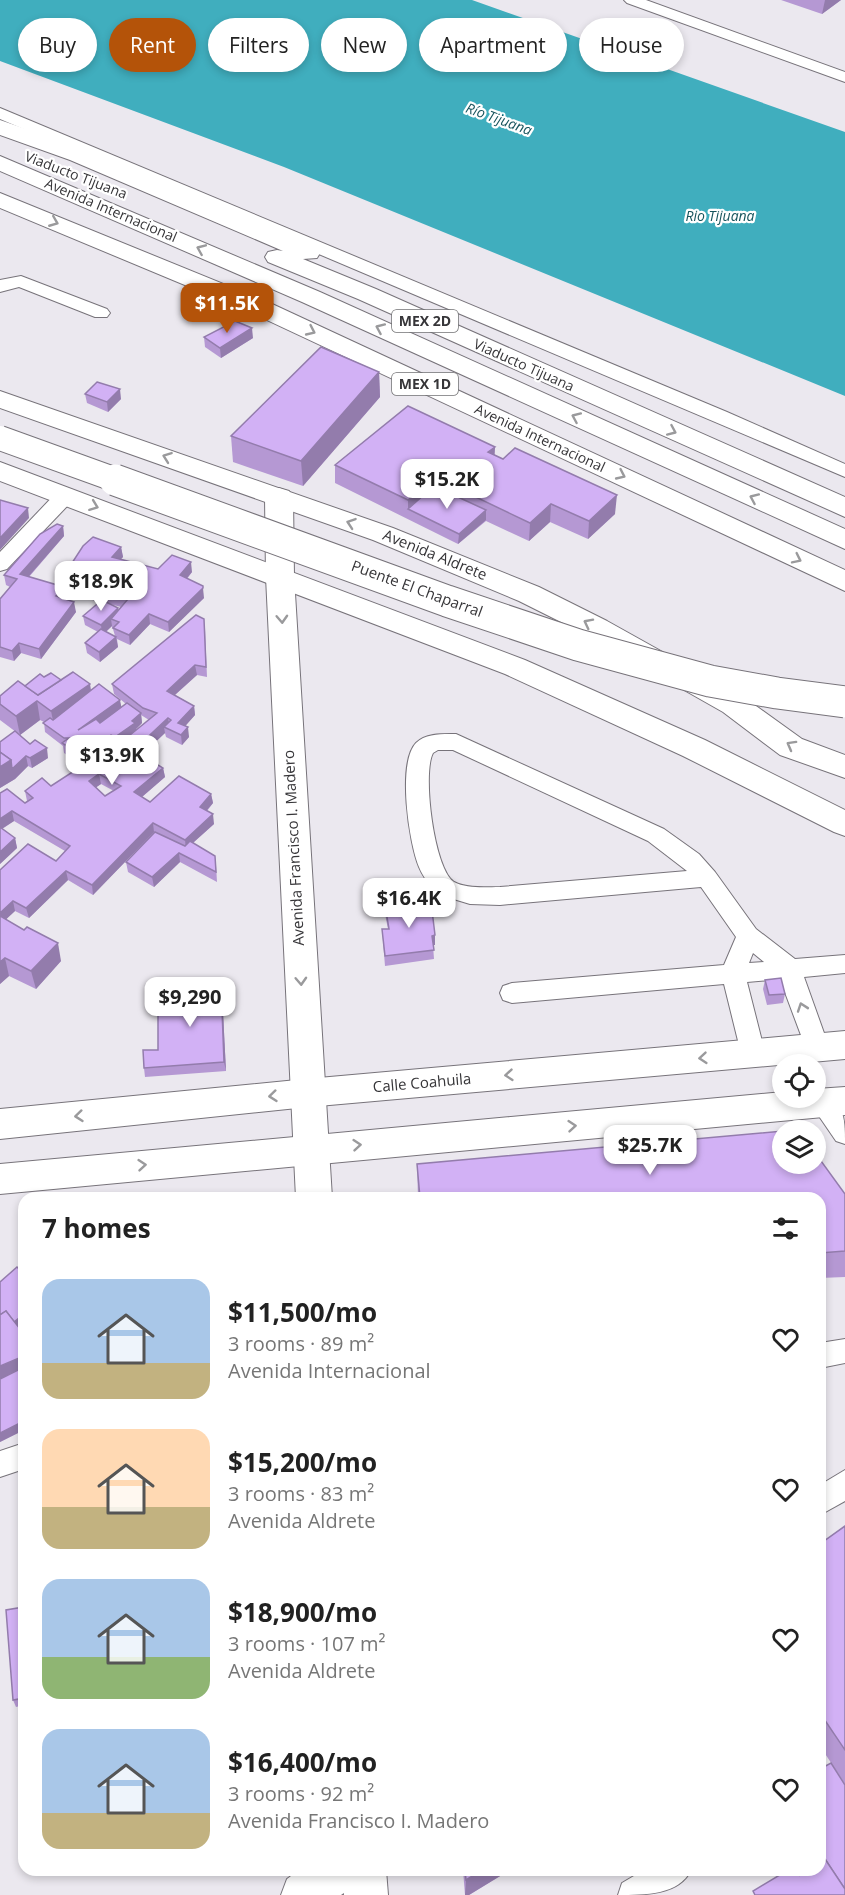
<!DOCTYPE html>
<meta charset="utf-8">
<style>
body{margin:0;font-family:"Open Sans",sans-serif;background:#f6f6f6;color:#222;height:100vh;display:flex;flex-direction:column;font-size:22px;white-space:nowrap}
*{box-sizing:border-box;margin:0}
p{font-size:20px;color:#767676}
.icon{flex:none;width:33px;height:33px;fill:none;stroke:currentColor;stroke-width:2;stroke-linecap:round;stroke-linejoin:round}
.map{position:relative;flex:1;overflow:hidden}
.panel{position:absolute;left:18px;top:1192px;width:808px;height:684px;display:flex;flex-direction:column;background:#fff;border-radius:18px;box-shadow:0 3px 9px #0003}
.panel>*{flex:none}
.guide{position:absolute;left:18px;top:18px;width:810px;height:54px;display:flex;gap:12px}
.tools{position:absolute;left:772px;top:1054px;display:grid;gap:12px}
.tools a{display:grid;place-items:center;width:54px;height:54px;border-radius:50%;background:#fff;box-shadow:0 3px 9px #0003;font-size:30px}
.price{position:absolute;translate:-50% -51px;padding:0 14px;border-radius:12px;background:#fff;color:#222;font-size:20px;line-height:39px;filter:drop-shadow(0 2px 3px #0008)}
.price::after{content:'';position:absolute;left:50%;top:36px;width:18px;height:14px;margin-left:-9px;background:inherit;clip-path:polygon(0 0,100% 0,50% 100%)}
.price.selected{background:#b45309;color:#fff}
ul{padding:0;list-style:none}
li{display:flex;align-items:center;gap:18px;height:150px;padding:0 24px}
li span{display:grid;place-items:center;flex:none;width:168px;height:120px;border-radius:18px;color:#555}
li>.icon{margin-inline-start:auto}
span .icon{width:72px;height:72px;fill:#fffc;stroke-width:1}
li b{font-size:26px}
h2{display:flex;justify-content:space-between;align-items:center;height:72px;padding:0 24px;font-size:26px}
.pill{padding:0 21px;border-radius:27px;background:#fff;box-shadow:0 3px 9px #0003;font-size:21px;line-height:54px}
.pill.selected{background:#b45309;color:#fff}
.map>svg:first-child{display:block}
.water{fill:#40aebe}
.lines{fill:none;stroke-linecap:round;stroke-linejoin:round}
.service-casing{stroke:#77737a;stroke-width:2}
.pedestrian-casing{stroke:#77737a;stroke-width:2}
.tertiary-casing{stroke:#77737a;stroke-width:2}
.secondary-casing{stroke:#77737a;stroke-width:2}
.trunk-casing{stroke:#77737a;stroke-width:2}
.motorway-casing{stroke:#77737a;stroke-width:2}
.service{fill:#fff;fill-rule:evenodd}
.pedestrian{fill:#fff;fill-rule:evenodd}
.tertiary{fill:#fff;fill-rule:evenodd}
.secondary{fill:#fff;fill-rule:evenodd}
.trunk{fill:#fff;fill-rule:evenodd}
.motorway{fill:#fff;fill-rule:evenodd}
.secondary-bridge-far1-casing{stroke:#77737a;stroke-width:26;stroke-linecap:butt}
.secondary-bridge-casing{stroke:#77737a;stroke-width:33;stroke-linecap:butt}
.secondary-bridge-far1{stroke:#fff;stroke-width:24}
.secondary-bridge{stroke:#fff;stroke-width:31}
.wall{fill:#b598d3;fill-rule:evenodd}
.shaded-wall{fill:#937cac}
.building{fill:#d2b1f5;stroke:#937cac;stroke-width:1.5;fill-rule:evenodd}
.oneway{stroke:#9a9a9c}
.labels{text-anchor:middle;stroke-width:4.5;stroke-linejoin:round;paint-order:stroke}
.far-water-label{font-size:14px;font-style:italic;fill:#17545d;stroke:#fff}
.far-street-label{font-size:14px;fill:#363538;stroke:#fff}
.shield{fill:#fff;stroke:#727274;stroke-width:1.5}
.shield-label{font-size:14px;font-weight:bold;fill:#363538}
.street-label{font-size:15px;fill:#363538;stroke:#fff}
</style>
<div class="map">
<svg width="845" height="1895" viewBox="0 0 845 1895">
<rect width="100%" height="100%" fill="#ebe8ef"/>
<path class="water" d="M0,0H472L845,132V396L284,167L0,61Z"/>
<g class="lines">
<g class="service-casing">
<g id="service">
<path d="M624,0H646L845,72V82L627,3Z"/>
<path d="M0,108L727,412L845,464V477L0,119Z"/>
<path d="M21,276L107,309L110,313L107,317H95L19,287L0,292V280Z"/>
<path d="M66,489L73,490L76,495L73,500L7,569L0,571V552L59,490Z"/>
<path d="M456,734L664,829L699,854L715,872L756,929L795,959L845,955V973L804,977L829,1047L826,1054L817,1057L808,1054L780,979L747,982L765,1053L762,1060L753,1063L744,1060L741,1053L724,984L512,1003L503,1000L500,993L503,986L512,983L724,965L736,937L701,887L500,905L470,904L437,894C430,886 423,877 419,867C409,843 397,763 416,743C426,733 443,734 456,734ZM453,750L648,841L687,871L500,887C486,887 467,889 454,882C434,870 422,773 433,753L438,750ZM753,953L764,962L749,963Z"/>
<path d="M823,1093C845,1101 845,1122 845,1144L836,1141L810,1103L816,1095Z"/>
<path d="M845,1339V1363L820,1368V1343Z"/>
<path d="M24,1443V1469L0,1477V1451Z"/>
<path d="M845,1470V1501L820,1515V1485Z"/>
<path d="M644,1870H691C679,1895 645,1895 618,1895L622,1883Z"/>
</g>
</g>
<g class="pedestrian-casing">
<path id="pedestrian" d="M299,1870H360L354,1886L341,1895H281L287,1879Z"/>
</g>
<g class="tertiary-casing">
<g id="tertiary">
<path d="M279,488L289,491L293,497L294,577L332,1198H296L266,577L265,497L269,491Z"/>
<path d="M342,1870H386L388,1895H344Z"/>
</g>
</g>
<g class="secondary-casing">
<g id="secondary">
<path d="M0,391L393,528L539,587L607,621L745,698L802,739L845,755V778L780,755L723,712L587,635L519,601L373,540L0,408Z"/>
<path d="M0,462L525,660L705,740L845,810V836L834,832L683,756L505,674L0,481Z"/>
<path d="M845,1031V1059L307,1107L0,1139V1109L307,1079Z"/>
<path d="M845,1087V1115L0,1194V1164L783,1092V1098H816V1089Z"/>
</g>
</g>
<g class="trunk-casing">
<path id="trunk" d="M0,193L270,303L845,570V591L252,313L0,208Z"/>
</g>
<g class="motorway-casing">
<g id="motorway">
<path d="M0,120L86,150L317,248L320,253L317,258L303,259L376,289L845,497V517L358,299L268,262L265,257L268,252L277,250L283,251L70,160L0,135Z"/>
<path d="M0,156L320,292L845,529V549L302,302L0,171Z"/>
</g>
</g>
<use href="#service" class="service"/>
<use href="#pedestrian" class="pedestrian"/>
<use href="#tertiary" class="tertiary"/>
<use href="#secondary" class="secondary"/>
<use href="#trunk" class="trunk"/>
<use href="#motorway" class="motorway"/>
<g class="secondary-bridge-far1-casing">
<path id="secondary-bridge-far1" d="M0,438L119,481"/>
</g>
<g class="secondary-bridge-casing">
<path id="secondary-bridge" d="M115,480L447,601L578,645L710,681L777,693L845,702"/>
</g>
<use href="#secondary-bridge-far1" class="secondary-bridge-far1"/>
<use href="#secondary-bridge" class="secondary-bridge"/>
</g>
<g class="wall">
<path d="M781,0H841L822,14Z"/>
<path d="M204,337L253,338L221,358L205,347Z"/>
<path d="M379,372L380,397L303,486L233,462L231,436Z"/>
<path d="M85,394L121,399L108,412L87,403Z"/>
<path d="M495,447L494,455L615,514L588,539L550,522L529,541L486,521L458,544L335,483V465Z"/>
<path d="M63,526L64,536L29,577L60,586L59,583L121,547L123,557L120,559L158,569L192,572L187,579L204,598L169,632L150,624L130,645L117,639L118,647L100,662L87,653L85,643L98,632L85,625L83,616L100,602L65,593V597L64,599L76,612L41,659L21,653L14,661L0,657V599L10,587L6,585L4,575ZM110,604L121,607L119,610ZM112,626V628L113,629L115,636L106,632Z"/>
<path d="M205,628L207,677L197,675L175,695L194,706L195,715L185,726L189,737L182,745L166,737L165,733L142,755L163,768L165,777L142,797L150,802L211,794L213,803L207,811L214,824L193,843L216,865L217,882L180,862L154,887L128,872L126,862L154,832L93,895L68,880L29,918L15,911L5,920L61,961L36,989L9,976L0,984V870L56,861L65,851L14,821L2,829L15,838L17,848L0,864V793L25,803L27,801L25,791L51,786L79,772L103,757L116,747L113,744L82,765L64,753L63,746L45,732L44,722L40,720L20,735L0,720V696L44,677L61,680L91,691L121,708L126,704L114,694L112,684ZM141,715L149,720L136,731V729L142,723ZM101,784L114,791L105,796L96,787Z"/>
<path d="M0,742L48,758L32,768L28,766L15,779L0,788Z"/>
<path d="M385,905L435,945H433L434,959L385,966L382,929H388L385,914Z"/>
<path d="M765,980L785,994L783,1003L767,1005L763,989Z"/>
<path d="M222,993L226,1071L145,1077L144,1068L158,1050L172,1013Z"/>
<path d="M417,1164L845,1194V1277L820,1278V1198H418Z"/>
<path d="M24,1274V1430L0,1442Z"/>
<path d="M845,1526V1784L820,1746V1544Z"/>
<path d="M24,1607V1705L16,1707L13,1700Z"/>
<path d="M463,1870H510L469,1895H465Z"/>
</g>
<g class="shaded-wall">
<path d="M825,0H841L822,14Z"/>
<path d="M252,328L253,338L221,358L220,348Z"/>
<path d="M379,372L380,397L303,486L301,461Z"/>
<path d="M120,389L121,399L108,412L107,402Z"/>
<path d="M495,447L494,465L488,452Z"/>
<path d="M434,477V496L408,509V500Z"/>
<path d="M617,495L615,514L588,539L589,521Z"/>
<path d="M551,504L550,522L529,541L530,523Z"/>
<path d="M28,508L29,518L0,550V538Z"/>
<path d="M486,510V520L458,544L459,534Z"/>
<path d="M63,526L64,536L22,584L20,574Z"/>
<path d="M121,547L123,557L114,567L112,557Z"/>
<path d="M191,562L192,572L181,585L180,575Z"/>
<path d="M64,587L65,597L58,606L56,596Z"/>
<path d="M203,588L204,598L169,632L168,622Z"/>
<path d="M74,602L76,612L41,659L39,649Z"/>
<path d="M118,608L120,618L111,619L112,626L102,635L101,625Z"/>
<path d="M149,614L150,624L130,645L129,635Z"/>
<path d="M116,637L118,647L100,662L99,652Z"/>
<path d="M19,643L21,653L14,661L12,651Z"/>
<path d="M195,665L197,675L168,701L167,691Z"/>
<path d="M90,684L93,703L55,730L51,711Z"/>
<path d="M120,700L122,710L80,740L78,730Z"/>
<path d="M37,701L40,720L20,735L16,716Z"/>
<path d="M194,706L195,715L180,732L178,723Z"/>
<path d="M141,713L142,723L136,729V733L117,747L115,737L132,721Z"/>
<path d="M168,718L170,728L164,727L165,733L136,760L134,750Z"/>
<path d="M188,727L189,737L182,745L181,735Z"/>
<path d="M111,735L113,744L82,765L81,755Z"/>
<path d="M47,748L48,758L32,768L30,758Z"/>
<path d="M26,756L28,766L15,779L0,788V767L11,760Z"/>
<path d="M163,768L165,777L136,802L134,792Z"/>
<path d="M99,774L101,784L91,791L89,781Z"/>
<path d="M211,794L213,803L201,817L200,807Z"/>
<path d="M12,811L14,821L0,830V819Z"/>
<path d="M213,814L214,824L186,849L185,840Z"/>
<path d="M153,823L154,832L93,895L92,885Z"/>
<path d="M15,838L17,848L0,864V852Z"/>
<path d="M179,853L180,862L154,887L152,877Z"/>
<path d="M66,871L68,880L29,918L26,908Z"/>
<path d="M13,901L15,911L0,925V913Z"/>
<path d="M435,935V945H431L432,936Z"/>
<path d="M58,943L61,961L36,989L31,971Z"/>
<path d="M5,958L9,976L0,984V962Z"/>
<path d="M221,983L222,993L226,1071L224,1062Z"/>
<path d="M19,1318L21,1327L14,1332L12,1323Z"/>
<path d="M24,1356V1374L0,1384V1366Z"/>
<path d="M24,1421V1430L0,1442V1433Z"/>
<path d="M482,1870H510L469,1895H465L466,1880Z"/>
</g>
<g class="building">
<path d="M235,321L252,328L220,348L204,337Z"/>
<path d="M321,347L379,372L301,461L231,436Z"/>
<path d="M97,382L120,389L107,402L85,394Z"/>
<path d="M408,406L495,447L488,452L503,459L515,448L617,495L589,521L551,504L530,523L434,477L408,500L335,465Z"/>
<path d="M434,486L486,510L459,534L408,509Z"/>
<path d="M0,500L28,508L0,538Z"/>
<path d="M57,524L63,526L20,574L64,587L56,596L74,602L39,649L19,643L12,651L0,647V599L17,579L4,575L40,534Z"/>
<path d="M93,537L121,547L112,557L158,569L172,555L191,562L180,575L203,586V588L168,622L149,614L129,635L113,628L119,622L111,619L128,599L59,583L83,546Z"/>
<path d="M102,600L118,608L101,625L83,616Z"/>
<path d="M196,615L204,619L206,667L195,665L167,691L194,706L178,723L188,727L181,735L164,727L171,720L168,718L134,750L163,768L134,792L150,802L179,776L211,794L200,807L213,814L185,840L153,823L92,885L66,871L26,908L13,901L0,913V870L28,844L56,861L70,846L12,811L0,819V793L7,789L25,803L33,798L25,791L42,778L51,786L77,769L79,772L103,757L157,713L143,708L112,684ZM99,774L121,786L105,796L89,781Z"/>
<path d="M101,629L116,637L99,652L85,643Z"/>
<path d="M73,672L90,684L51,711L37,701L16,716L0,704V696L18,681L38,695Z"/>
<path d="M51,673L61,680L38,695L25,686L40,674L44,677Z"/>
<path d="M99,684L120,700L78,730L96,719L100,723L127,703L141,713L132,721L135,723L115,737L111,735L81,755L62,743L69,738H64L43,723L50,718L53,720Z"/>
<path d="M15,731L30,744L35,740L47,748L30,758L26,756L12,769L11,760L0,752V742Z"/>
<path d="M0,752L11,760L0,767Z"/>
<path d="M0,827L15,838L0,852Z"/>
<path d="M155,832L185,846L190,841L215,856L216,872L179,853L152,877L126,862Z"/>
<path d="M431,902L435,935L432,936L434,950L385,956L382,929H389L385,905Z"/>
<path d="M0,916L24,930L27,927L58,943L31,971L5,958L0,962Z"/>
<path d="M781,978L785,994L769,995L765,980Z"/>
<path d="M221,983L224,1062L144,1068L143,1050H158V1015L172,1013L174,984Z"/>
<path d="M783,1131V1164H816V1154L845,1194V1251L820,1253V1198H420L417,1164Z"/>
<path d="M17,1267L24,1274V1323L19,1318L14,1322L6,1311L0,1315V1282Z"/>
<path d="M6,1311L20,1329L24,1328V1356L0,1366V1315Z"/>
<path d="M24,1367V1421L0,1433V1379Z"/>
<path d="M845,1526V1750L820,1713V1544Z"/>
<path d="M24,1607V1698L13,1700L6,1610Z"/>
<path d="M831,1763L845,1785V1889L825,1859L820,1862V1769Z"/>
<path d="M825,1859L845,1889V1895H755L753,1891L788,1870H798L800,1875L807,1870H820V1862Z"/>
<path d="M465,1870H482L466,1880Z"/>
<path d="M798,1870H807L800,1875Z"/>
</g>
<defs><path id="oneway-chevron" d="M-2-3.5L2.5 0L-2 3.5" fill="none" stroke-width="1.6" stroke-linecap="round" stroke-linejoin="round" transform="scale(1.5)"/></defs>
<g class="oneway">
<use href="#oneway-chevron" transform="translate(54 222) rotate(22)"/>
<use href="#oneway-chevron" transform="translate(201 249) rotate(-157)"/>
<use href="#oneway-chevron" transform="translate(380 328) rotate(-156)"/>
<use href="#oneway-chevron" transform="translate(311 331) rotate(25)"/>
<use href="#oneway-chevron" transform="translate(576 417) rotate(-156)"/>
<use href="#oneway-chevron" transform="translate(672 431) rotate(24)"/>
<use href="#oneway-chevron" transform="translate(167 457) rotate(-160)"/>
<use href="#oneway-chevron" transform="translate(621 475) rotate(25)"/>
<use href="#oneway-chevron" transform="translate(754 498) rotate(-156)"/>
<use href="#oneway-chevron" transform="translate(94 506) rotate(21)"/>
<use href="#oneway-chevron" transform="translate(351 523) rotate(-161)"/>
<use href="#oneway-chevron" transform="translate(797 559) rotate(26)"/>
<use href="#oneway-chevron" transform="translate(282 619) rotate(87)"/>
<use href="#oneway-chevron" transform="translate(588 623) rotate(-153)"/>
<use href="#oneway-chevron" transform="translate(791 745) rotate(-151)"/>
<use href="#oneway-chevron" transform="translate(301 981) rotate(87)"/>
<use href="#oneway-chevron" transform="translate(802 1007) rotate(-109)"/>
<use href="#oneway-chevron" transform="translate(703 1058) rotate(175)"/>
<use href="#oneway-chevron" transform="translate(509 1075) rotate(175)"/>
<use href="#oneway-chevron" transform="translate(273 1096) rotate(174)"/>
<use href="#oneway-chevron" transform="translate(79 1116) rotate(174)"/>
<use href="#oneway-chevron" transform="translate(572 1126) rotate(-5)"/>
<use href="#oneway-chevron" transform="translate(357 1145) rotate(-5)"/>
<use href="#oneway-chevron" transform="translate(142 1165) rotate(-5)"/>
</g>
<g class="labels">
<g class="far-water-label">
<text transform="translate(499 119) rotate(20)" y="5">Río Tijuana</text>
<text x="720" y="221">Rio Tijuana</text>
</g>
<g class="far-street-label">
<text transform="translate(76 175) rotate(21)" y="5">Viaducto Tijuana</text>
<text transform="translate(111 210) rotate(23)" y="5">Avenida Internacional</text>
<text transform="translate(524 365) rotate(24)" y="5">Viaducto Tijuana</text>
<text transform="translate(540 438) rotate(25)" y="5">Avenida Internacional</text>
</g>
<g class="shield">
<rect x="392" y="310" width="66" height="22" rx="4.5"/>
<rect x="392" y="373" width="66" height="22" rx="4.5"/>
</g>
<g class="shield-label">
<text x="425" y="326">MEX 2D</text>
<text x="425" y="389">MEX 1D</text>
</g>
<g class="street-label">
<text transform="translate(435 555) rotate(22)" y="5">Avenida Aldrete</text>
<text transform="translate(417 589) rotate(20)" y="5">Puente El Chaparral</text>
<text transform="translate(294 848) rotate(-93)" y="5">Avenida Francisco I. Madero</text>
<text transform="translate(422 1083) rotate(-5)" y="5">Calle Coahuila</text>
</g>
</g>
</svg>
<div class="tools">
<a><svg class="icon" aria-label="locate" viewBox="0 0 24 24"><circle cx="12" cy="12" r="6"/><path d="M12 2v4M12 18v4M2 12h4M18 12h4"/></svg></a>
<a><svg class="icon" aria-label="layers" viewBox="0 0 24 24"><path d="M12 4l9 5-9 5-9-5zM3 14l9 5 9-5"/></svg></a>
</div>
<b class="price selected" style="left:227px;top:334px">$11.5K</b>
<b class="price" style="left:447px;top:510px">$15.2K</b>
<b class="price" style="left:101px;top:612px">$18.9K</b>
<b class="price" style="left:112px;top:786px">$13.9K</b>
<b class="price" style="left:409px;top:929px">$16.4K</b>
<b class="price" style="left:190px;top:1028px">$9,290</b>
<b class="price" style="left:650px;top:1176px">$25.7K</b>
<div class="guide">
<a class="pill">Buy</a>
<a class="pill selected">Rent</a>
<a class="pill">Filters</a>
<a class="pill">New</a>
<a class="pill">Apartment</a>
<a class="pill">House</a>
</div>
<section class="panel">
<h2>7 homes<svg class="icon" aria-label="filters" viewBox="0 0 24 24"><path d="M4 7h16M4 17h16"/><circle cx="9" cy="7" r="2"/><circle cx="15" cy="17" r="2"/></svg></h2>
<ul>
<li><span style="background:linear-gradient(#a9c7e8 70%,#c2b280 0)"><svg class="icon" aria-label="home" viewBox="0 0 24 24"><path d="M3 11l9-7 9 7M6 9v11h12V9"/></svg></span><div><b>$11,500/mo</b><p>3 rooms · 89 m²</p><p>Avenida Internacional</p></div><svg class="icon" aria-label="heart" viewBox="0 0 24 24"><path d="M12 20l-8-8c-3-5 5-10 8-4 3-6 11-1 8 4z"/></svg></li>
<li><span style="background:linear-gradient(#ffd9b3 65%,#c2b280 0)"><svg class="icon" aria-label="home" viewBox="0 0 24 24"><path d="M3 11l9-7 9 7M6 9v11h12V9"/></svg></span><div><b>$15,200/mo</b><p>3 rooms · 83 m²</p><p>Avenida Aldrete</p></div><svg class="icon" aria-label="heart" viewBox="0 0 24 24"><path d="M12 20l-8-8c-3-5 5-10 8-4 3-6 11-1 8 4z"/></svg></li>
<li><span style="background:linear-gradient(#a9c7e8 65%,#8fb573 0)"><svg class="icon" aria-label="home" viewBox="0 0 24 24"><path d="M3 11l9-7 9 7M6 9v11h12V9"/></svg></span><div><b>$18,900/mo</b><p>3 rooms · 107 m²</p><p>Avenida Aldrete</p></div><svg class="icon" aria-label="heart" viewBox="0 0 24 24"><path d="M12 20l-8-8c-3-5 5-10 8-4 3-6 11-1 8 4z"/></svg></li>
<li><span style="background:linear-gradient(#a9c7e8 70%,#c2b280 0)"><svg class="icon" aria-label="home" viewBox="0 0 24 24"><path d="M3 11l9-7 9 7M6 9v11h12V9"/></svg></span><div><b>$16,400/mo</b><p>3 rooms · 92 m²</p><p>Avenida Francisco I. Madero</p></div><svg class="icon" aria-label="heart" viewBox="0 0 24 24"><path d="M12 20l-8-8c-3-5 5-10 8-4 3-6 11-1 8 4z"/></svg></li>
</ul>
</section>
</div>
